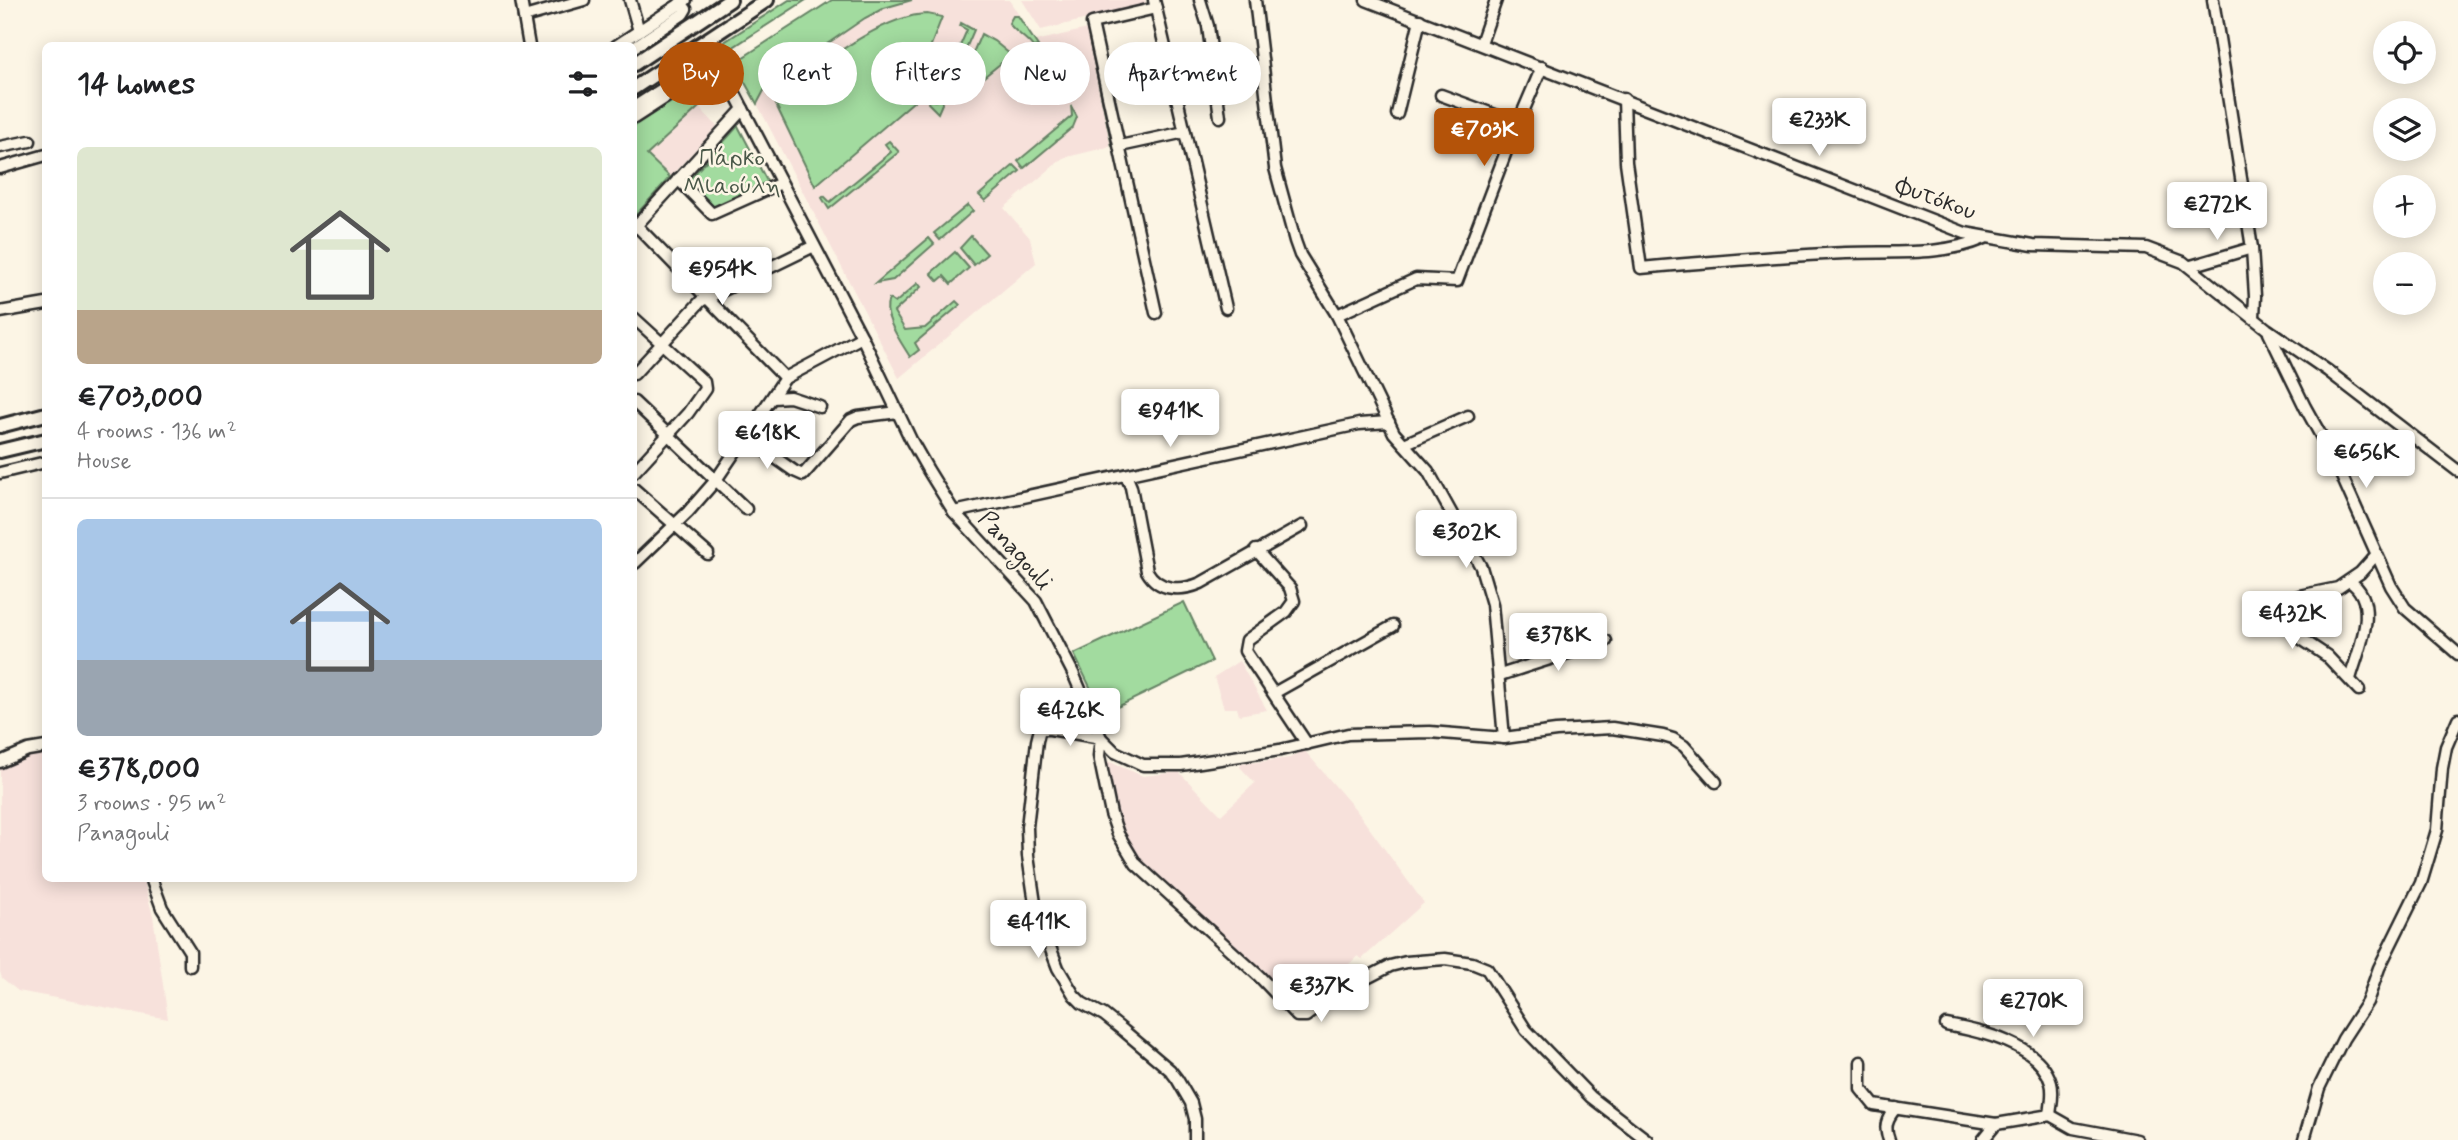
<!DOCTYPE html>
<meta charset="utf-8">
<style>
body{margin:0;font-family:Mynerve,sans-serif;background:#f6f6f6;color:#202124;height:100vh;display:flex;flex-direction:column;font-size:26px;white-space:nowrap}
*{box-sizing:border-box;margin:0}
p{font-size:23px;color:#757577}
.icon{flex:none;width:38px;height:38px;fill:none;stroke:currentColor;stroke-width:2;stroke-linecap:round;stroke-linejoin:round}
.map{position:relative;flex:1;overflow:hidden}
.side{position:absolute;left:42px;top:42px;width:595px;height:840px;display:flex;flex-direction:column;background:#fff;border-radius:10px;box-shadow:0 4px 18px #0003}
.side>*{flex:none}
.hud{position:absolute;left:658px;top:42px;width:665px;height:63px;display:flex;gap:14px}
.buttons{position:absolute;left:2373px;top:21px;display:grid;gap:14px}
.buttons a{display:grid;place-items:center;width:63px;height:63px;border-radius:50%;background:#fff;box-shadow:0 4px 18px #0003;font-size:35px}
.price{position:absolute;translate:-50% -60px;padding:0 16px;border-radius:7px;background:#fff;color:#222;font-size:23px;line-height:46px;filter:drop-shadow(0 2px 4px #0008)}
.price::after{content:'';position:absolute;left:50%;top:42px;width:21px;height:16px;margin-left:-10px;background:inherit;clip-path:polygon(0 0,100% 0,50% 100%)}
.price.active{background:#b45309;color:#fff}
ul{padding:0;list-style:none}
li{display:grid;align-content:center;gap:14px;height:371px;padding:0 35px}
li+li{border-top:2px solid #e0e0e0}
li span{display:grid;place-items:center;height:217px;border-radius:10px;color:#555}
li>.icon{margin-inline-start:auto}
span .icon{width:126px;height:126px;fill:#fffc;stroke-width:1}
li b{font-size:30px}
h2{display:flex;justify-content:space-between;align-items:center;height:84px;padding:0 35px;font-size:30px}
.chip{padding:0 24px;border-radius:32px;background:#fff;box-shadow:0 4px 18px #0003;font-size:24px;line-height:63px}
.chip.active{background:#b45309;color:#fff}
.map>svg:first-child{display:block}
.built{fill:#f7e1db}
.green{fill:#a2db9f;stroke:#668365;stroke-width:2}
.lines{fill:none;stroke-linecap:round;stroke-linejoin:round}
.minor-casing{stroke:#2b2b2b;stroke-width:15}
.major-casing{stroke:#2b2b2b;stroke-width:18}
.minor{stroke:#fcf5e5;stroke-width:10}
.major{stroke:#fcf5e5;stroke-width:12}
.labels{text-anchor:middle;stroke-width:5;stroke-linejoin:round;paint-order:stroke}
.park-label{font-size:24px;fill:#495748;stroke:#fcf5e5}
.street-label{font-size:24px;fill:#2b2b2b;stroke:#fcf5e5}
</style>
<div class="map">
<svg width="2458" height="1140" viewBox="0 0 2458 1140">
<rect width="100%" height="100%" fill="#fcf5e5"/>
<filter id="ink" filterUnits="userSpaceOnUse"><feTurbulence type="fractalNoise" baseFrequency=".0143" numOctaves="2"/><feDisplacementMap in="SourceGraphic" scale="14" xChannelSelector="R" yChannelSelector="G"/><feConvolveMatrix kernelMatrix="1 2 1 2 8 2 1 2 1" color-interpolation-filters="sRGB"/></filter>
<g filter="url(#ink)">
<g class="built">
<path d="M879,0H1009L1036,41L1087,29L1112,146L1063,158L1004,208L1030,238L1036,263L899,378L748,86Z"/>
<path d="M1022,0H1145L1146,5L1041,30Z"/>
<path d="M699,107L717,126L670,177L647,155Z"/>
<path d="M1239,661L1267,710L1239,715L1237,708H1224L1214,677Z"/>
<path d="M1304,750L1356,810L1424,903L1362,959L1358,956L1298,1011L1140,863L1119,830L1109,794L1105,760L1143,776L1179,772L1221,815L1255,783L1240,767L1241,764L1290,758Z"/>
<path d="M45,751L46,878L143,879L153,916L168,1019L18,991L2,978L0,972V768L17,759Z"/>
</g>
<g class="green">
<path d="M789,0H806L718,57L712,50Z"/>
<path d="M832,0H912L884,8L865,18L767,85L757,104L734,63Z"/>
<path d="M927,14L942,17L914,89L921,92L919,97L815,186L777,107L775,102L779,94C818,67 881,15 927,14Z"/>
<path d="M1013,16H1018L1038,46L1033,47C1027,38 1012,30 1009,23Z"/>
<path d="M961,23L974,30L938,113L928,103L929,99L936,101L967,30L960,26Z"/>
<path d="M1090,28L1116,146H1112L1087,29Z"/>
<path d="M981,34L994,41L1011,55L958,98L955,95Z"/>
<path d="M688,91L699,107L647,155L670,177L635,216L634,126Z"/>
<path d="M1071,106L1077,117L1073,127L1024,168L1018,161L1072,116Z"/>
<path d="M738,126L769,185L713,210L686,183Z"/>
<path d="M889,141L899,152L829,209L822,198L824,196L830,202L891,152L885,144Z"/>
<path d="M1014,165L1020,171L985,201L979,195Z"/>
<path d="M968,205L973,211L940,240L934,233Z"/>
<path d="M971,236L987,254L974,265L960,248Z"/>
<path d="M929,238L934,244L893,280L876,283Z"/>
<path d="M955,252L969,268L951,284L944,276L938,281L931,273Z"/>
<path d="M918,283L921,287L894,312L905,330L925,328L956,301L960,305L915,343L919,350L910,357C901,342 881,315 889,299L895,303Z"/>
<path d="M1184,602L1212,661L1103,714L1074,654Z"/>
</g>
<g class="lines">
<g class="minor-casing">
<g id="minor">
<path d="M521,0L529,46"/>
<path d="M630,0L639,31"/>
<path d="M1154,0L1226,308"/>
<path d="M1200,0L1208,26L1220,117"/>
<path d="M1255,0L1275,168L1295,241L1300,255L1337,315L1394,433L1428,471L1481,567L1492,604L1504,738"/>
<path d="M1366,0L1965,233L2033,245L2146,248L2183,262L2267,329L2328,371L2458,471"/>
<path d="M2213,0L2252,248L2255,296L2254,317"/>
<path d="M524,17L584,0"/>
<path d="M1481,43L1496,0"/>
<path d="M616,46L686,0"/>
<path d="M634,47L683,14L686,9L680,3"/>
<path d="M1441,95L1517,123"/>
<path d="M1624,99L1626,162L1641,268C1709,262 1778,256 1846,253C1893,251 1941,257 1985,238"/>
<path d="M634,107L709,59"/>
<path d="M1397,114L1420,20"/>
<path d="M634,118L719,63L862,337L911,440L928,470L954,512L1036,601L1073,673L1101,738L1115,752L1143,765H1181L1280,750L1348,734L1430,732L1504,738L1556,731L1612,728L1663,736L1673,739L1684,746L1716,782"/>
<path d="M1120,146L1185,132"/>
<path d="M0,147L30,141"/>
<path d="M0,168L46,155"/>
<path d="M678,179L712,214L781,183"/>
<path d="M634,223L785,378"/>
<path d="M634,228L743,109"/>
<path d="M2191,266L2252,248"/>
<path d="M0,312L46,304"/>
<path d="M1156,313L1092,23L1156,8"/>
<path d="M1337,315L1416,279L1457,281L1507,149L1542,67"/>
<path d="M634,318L704,382L705,389L688,413L634,472"/>
<path d="M2269,333L2305,407L2335,461L2391,586L2405,608L2458,654"/>
<path d="M634,374L701,301L814,246"/>
<path d="M773,398L790,397L820,407"/>
<path d="M634,402L746,509"/>
<path d="M747,438L794,471L803,475L851,420L858,417L898,412"/>
<path d="M1404,444L1468,416"/>
<path d="M0,473L46,462"/>
<path d="M1126,475L1131,487L1147,571C1159,592 1182,591 1201,583L1302,526"/>
<path d="M634,489L708,554"/>
<path d="M954,512L1359,424L1389,422"/>
<path d="M1256,550L1290,588L1294,601L1286,612L1247,640L1245,651L1307,744"/>
<path d="M635,563L688,512L716,480L785,378L862,337"/>
<path d="M2349,581C2382,602 2358,650 2350,679"/>
<path d="M1500,675L1606,641"/>
<path d="M2359,690L2327,656L2300,638L2295,626L2294,612V603L2299,596L2338,588L2360,573L2376,555"/>
<path d="M1274,693L1393,626"/>
<path d="M0,762L28,750L46,747"/>
<path d="M151,878L162,908L190,952V966"/>
<path d="M1946,1025C1980,1031 2040,1044 2051,1083C2054,1092 2051,1105 2050,1115"/>
<path d="M1861,1062V1089L1874,1105L1996,1124"/>
<path d="M1195,1140V1119L1191,1103L1177,1079L1170,1070L1124,1031L1104,1015L1082,1003L1074,995L1058,968L1036,910L1028,856L1027,827L1037,741L1040,729H1050L1101,738L1099,756L1111,814L1118,834L1136,864L1259,976L1297,1016H1306L1332,996L1390,966L1406,962L1445,959L1472,963L1487,969L1526,1030L1591,1097L1647,1140"/>
<path d="M1889,1140C1884,1127 1886,1119 1896,1108"/>
<path d="M1983,1140L1996,1124L2050,1115L2073,1128L2137,1140"/>
<path d="M2304,1140L2319,1088L2343,1039L2367,1002L2379,968L2421,883L2437,830L2442,768L2446,747L2458,719"/>
</g>
</g>
<g class="major-casing">
<g id="major">
<path d="M634,64L730,0"/>
<path d="M634,88L767,0"/>
<path d="M0,426L46,414"/>
<path d="M0,451L46,440"/>
</g>
</g>
<use href="#minor" class="minor"/>
<use href="#major" class="major"/>
</g>
</g>
<g class="labels">
<g class="park-label">
<text x="732" y="165">Πάρκο<tspan x="732" dy="28">Μιαούλη</tspan></text>
</g>
<g class="street-label">
<text transform="translate(1936 198) rotate(20)" y="8">Φυτόκου</text>
<text transform="translate(1016 550) rotate(48)" y="8">Panagouli</text>
</g>
</g>
</svg>
<div class="buttons">
<a><svg class="icon" aria-label="locate" viewBox="0 0 24 24"><circle cx="12" cy="12" r="6"/><path d="M12 2v4M12 18v4M2 12h4M18 12h4"/></svg></a>
<a><svg class="icon" aria-label="layers" viewBox="0 0 24 24"><path d="M12 4l9 5-9 5-9-5zM3 14l9 5 9-5"/></svg></a>
<a>+</a>
<a>−</a>
</div>
<b class="price" style="left:1819px;top:158px">€233K</b>
<b class="price active" style="left:1484px;top:168px">€703K</b>
<b class="price" style="left:2217px;top:242px">€272K</b>
<b class="price" style="left:722px;top:307px">€954K</b>
<b class="price" style="left:1170px;top:449px">€941K</b>
<b class="price" style="left:767px;top:471px">€618K</b>
<b class="price" style="left:2366px;top:490px">€656K</b>
<b class="price" style="left:1466px;top:570px">€302K</b>
<b class="price" style="left:2292px;top:651px">€432K</b>
<b class="price" style="left:1558px;top:673px">€378K</b>
<b class="price" style="left:1070px;top:748px">€426K</b>
<b class="price" style="left:1038px;top:960px">€411K</b>
<b class="price" style="left:1321px;top:1024px">€337K</b>
<b class="price" style="left:2033px;top:1039px">€270K</b>
<div class="hud">
<a class="chip active">Buy</a>
<a class="chip">Rent</a>
<a class="chip">Filters</a>
<a class="chip">New</a>
<a class="chip">Apartment</a>
</div>
<section class="side">
<h2>14 homes<svg class="icon" aria-label="filters" viewBox="0 0 24 24"><path d="M4 7h16M4 17h16"/><circle cx="9" cy="7" r="2"/><circle cx="15" cy="17" r="2"/></svg></h2>
<ul>
<li><span style="background:linear-gradient(#dfe7d0 75%,#b9a48a 0)"><svg class="icon" aria-label="home" viewBox="0 0 24 24"><path d="M3 11l9-7 9 7M6 9v11h12V9"/></svg></span><div><b>€703,000</b><p>4 rooms · 136 m²</p><p>House</p></div></li>
<li><span style="background:linear-gradient(#a9c7e8 65%,#9aa5b1 0)"><svg class="icon" aria-label="home" viewBox="0 0 24 24"><path d="M3 11l9-7 9 7M6 9v11h12V9"/></svg></span><div><b>€378,000</b><p>3 rooms · 95 m²</p><p>Panagouli</p></div></li>
</ul>
</section>
</div>
